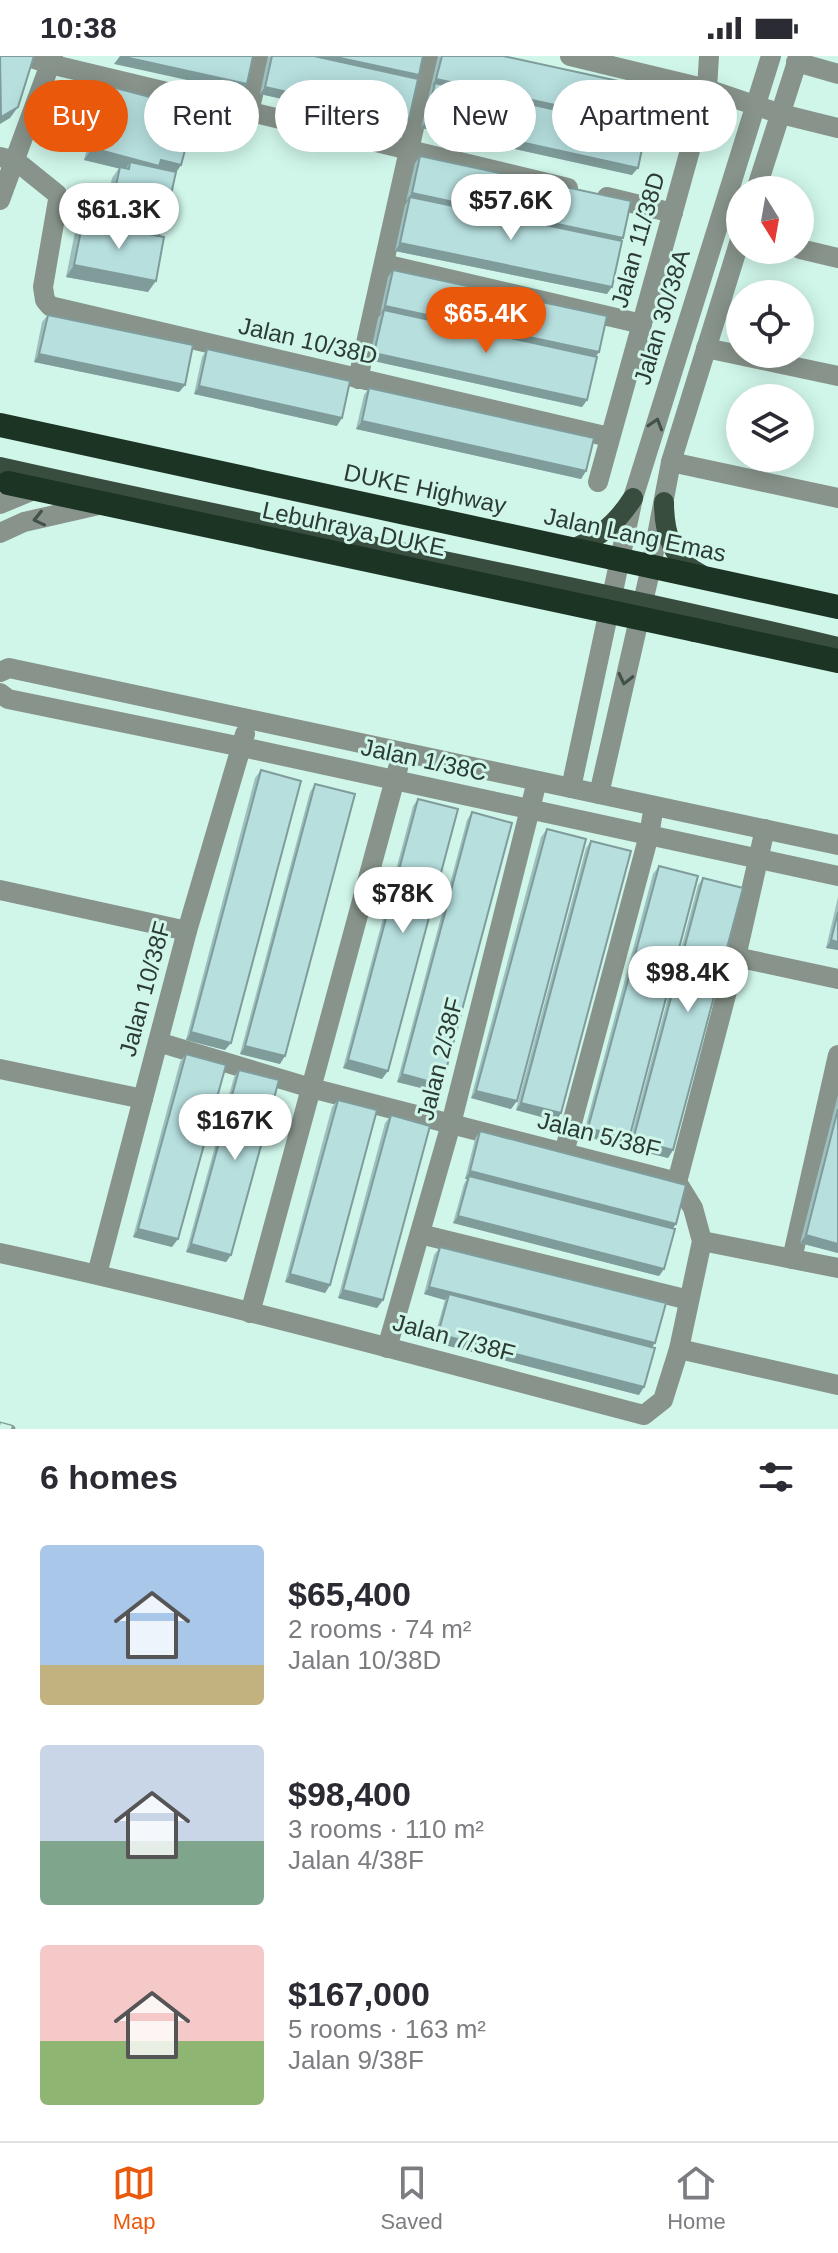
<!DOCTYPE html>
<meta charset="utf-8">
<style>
body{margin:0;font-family:Arial,sans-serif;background:#f2f2f3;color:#2b2b33;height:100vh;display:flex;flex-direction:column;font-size:30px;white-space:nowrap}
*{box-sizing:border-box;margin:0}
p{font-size:26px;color:#7c7c81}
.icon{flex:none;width:44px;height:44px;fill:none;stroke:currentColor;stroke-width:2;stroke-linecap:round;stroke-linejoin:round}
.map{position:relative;height:1373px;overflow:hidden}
.sheet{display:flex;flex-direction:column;background:#fff;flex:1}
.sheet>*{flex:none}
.guide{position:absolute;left:24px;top:24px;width:790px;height:72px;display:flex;gap:16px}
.needle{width:52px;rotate:169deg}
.fabs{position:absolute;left:726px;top:120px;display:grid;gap:16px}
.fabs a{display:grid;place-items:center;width:88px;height:88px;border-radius:50%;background:#fff;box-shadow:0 4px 20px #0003;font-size:40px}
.price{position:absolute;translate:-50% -68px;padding:0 18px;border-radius:28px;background:#fff;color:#222;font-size:26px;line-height:52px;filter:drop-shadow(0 2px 4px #0008)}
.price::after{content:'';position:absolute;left:50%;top:48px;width:24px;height:18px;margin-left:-12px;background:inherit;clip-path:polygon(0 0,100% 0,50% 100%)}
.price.current{background:#ea580c;color:#fff}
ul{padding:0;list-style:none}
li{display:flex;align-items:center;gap:24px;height:200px;padding:0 40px}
li span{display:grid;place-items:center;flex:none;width:224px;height:160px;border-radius:8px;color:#555}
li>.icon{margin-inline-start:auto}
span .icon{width:96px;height:96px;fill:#fffc;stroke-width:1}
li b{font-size:34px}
h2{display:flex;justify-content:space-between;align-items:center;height:96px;padding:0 40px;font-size:34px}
.pill{padding:0 28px;border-radius:36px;background:#fff;box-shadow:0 4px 20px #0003;font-size:28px;line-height:72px}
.pill.current{background:#ea580c;color:#fff}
.status{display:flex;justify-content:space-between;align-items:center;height:56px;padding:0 40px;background:#fff;direction:ltr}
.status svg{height:22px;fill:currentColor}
.menu{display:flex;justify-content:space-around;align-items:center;height:112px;border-top:2px solid #e1e1e2;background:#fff;font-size:22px;color:#7c7c81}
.menu a{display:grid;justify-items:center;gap:4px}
.menu .current{color:#ea580c}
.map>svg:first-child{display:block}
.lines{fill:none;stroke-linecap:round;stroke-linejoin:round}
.minor{stroke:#88948b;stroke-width:20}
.major{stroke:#384d3e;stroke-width:20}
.highway{stroke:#1c3424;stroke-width:24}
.rail-casing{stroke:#819c93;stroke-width:9}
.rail{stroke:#d0f6ea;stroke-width:6;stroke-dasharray:18;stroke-linecap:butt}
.highway-bridge{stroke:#1c3424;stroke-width:24}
.wall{fill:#9dc0bf}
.shaded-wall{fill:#7f9c9b}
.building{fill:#b6dfde;stroke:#7f9c9b;stroke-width:2}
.oneway{stroke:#43514b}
.labels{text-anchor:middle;stroke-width:6;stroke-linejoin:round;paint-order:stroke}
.street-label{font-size:24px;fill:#2c3b36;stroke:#d0f6ea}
</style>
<div class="status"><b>10:38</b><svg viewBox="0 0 49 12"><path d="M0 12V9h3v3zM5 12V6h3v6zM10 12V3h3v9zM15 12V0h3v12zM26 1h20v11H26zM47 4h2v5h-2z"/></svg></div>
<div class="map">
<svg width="838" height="1373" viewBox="0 0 838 1373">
<rect width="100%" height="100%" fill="#d0f6ea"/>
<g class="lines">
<g class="minor">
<path d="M25,0L50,8L568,132"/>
<path d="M570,0L707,33L781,58L838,72"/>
<path d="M796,6L838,18"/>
<path d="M249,56L262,0"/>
<path d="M0,101L16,105L57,138L58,144L43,231L45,244L50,250L609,381"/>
<path d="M756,134L799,0"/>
<path d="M607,141L673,157"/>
<path d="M0,144L53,0"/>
<path d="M800,193L838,202"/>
<path d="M384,208L642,268"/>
<path d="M706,292L838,320"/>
<path d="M358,323L430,0"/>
<path d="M671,406L838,442"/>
<path d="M598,426L707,33L709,0"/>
<path d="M0,448L41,431"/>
<path d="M0,477L24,466L103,448"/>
<path d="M0,616L9,612L838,789"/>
<path d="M0,637L8,643L242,691L838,820"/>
<path d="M571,732L633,442L771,0"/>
<path d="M599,738L651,511L671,406L740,184"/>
<path d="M0,834L187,875"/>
<path d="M736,901L838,923"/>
<path d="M0,1013L143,1043"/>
<path d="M564,1097L649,779L654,750"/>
<path d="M677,1126L736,901L765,773"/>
<path d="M420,1178L689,1244"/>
<path d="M702,1185L838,1212"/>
<path d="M0,1197C216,1244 430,1303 644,1359L663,1344L679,1293L702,1185L693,1152L677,1126L311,1032L158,986"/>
<path d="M792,1203L838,999"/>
<path d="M97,1218L187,875L245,678"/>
<path d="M250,1257L398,712"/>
<path d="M387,1292L451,1068L537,725"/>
<path d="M679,1293L838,1329"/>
</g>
<g class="major">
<path d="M0,411C279,474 560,525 838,591"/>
<path d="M664,446C664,478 672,504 702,519"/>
<path d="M573,493C600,481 617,467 633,442"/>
</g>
<path class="highway" d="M695,574L838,605"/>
<g class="rail-casing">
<path id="rail" d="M0,1370L11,1373"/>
</g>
<use href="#rail" class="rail"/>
<g class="highway-bridge">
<path d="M0,369L838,551"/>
<path d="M8,427L695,574"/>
</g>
</g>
<g class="wall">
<path d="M268,0H423L416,23L409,63L403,70L260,38Z"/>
<path d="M438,0H503L644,73L632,119L421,72Z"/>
<path d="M108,30L181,109L176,117L159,180L148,236L66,221L75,176L83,165L110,170L115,152L106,150L112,122L119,112L84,104L100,42Z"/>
<path d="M420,100L621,185L607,238L395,195L405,149L408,145H406L415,107Z"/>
<path d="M393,214L599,296L596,301L587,344L582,351L369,304L378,262L381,258H380L388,221Z"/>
<path d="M48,259L185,329L179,336L34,306L42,266Z"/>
<path d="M207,293L337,370L194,338L202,301Z"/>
<path d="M369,332L586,415L581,423L356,373L364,339Z"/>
<path d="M261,714L225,994L186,984L255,722Z"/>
<path d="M315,728L280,1008L240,998L310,736Z"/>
<path d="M418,743L382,1023L343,1012L413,750Z"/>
<path d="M472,756L442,1029L437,1036L397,1026L467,764Z"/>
<path d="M547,773L517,1045L511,1053L471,1042L541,781Z"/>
<path d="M591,785L561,1057L556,1065L516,1054L586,792Z"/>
<path d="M659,810L629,1083L623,1090L583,1080L653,818Z"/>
<path d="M703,822L673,1094L668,1102L628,1092L698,829Z"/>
<path d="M838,841V894L826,892Z"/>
<path d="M186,998L172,1191L133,1181L180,1006Z"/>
<path d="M239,1014L231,1199L226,1206L186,1196L234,1021Z"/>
<path d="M838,1039V1197L800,1187Z"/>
<path d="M338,1044L330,1229L325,1237L285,1226L332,1051Z"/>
<path d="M391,1059L383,1244L377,1252L338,1242L385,1067Z"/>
<path d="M480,1075L676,1168L672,1173L664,1213L659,1220L453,1167L464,1128L467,1123H465L475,1083Z"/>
<path d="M440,1191L652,1291L639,1339L433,1286L445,1244L424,1238L434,1199Z"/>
</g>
<g class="shaded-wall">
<path d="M120,0L247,28L242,36L114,8Z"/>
<path d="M291,0H331L419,19L413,27Z"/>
<path d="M436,23L647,69L641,77L435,27L431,31Z"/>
<path d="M265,31L409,63L403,70L260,38Z"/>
<path d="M18,51L10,62L0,68V61Z"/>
<path d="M426,65L638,112L632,119L421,72Z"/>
<path d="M92,92L161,104L181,109L173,120L130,106L125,114L84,104Z"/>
<path d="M412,137L623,182L617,190L410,141L408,145H406Z"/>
<path d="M114,139L122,141L115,152L106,150Z"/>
<path d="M117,164L163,174L155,185L109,175Z"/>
<path d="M400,187L612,231L607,238L395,195Z"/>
<path d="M74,209L156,225L148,236L66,221Z"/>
<path d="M385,250L599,296L593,304L384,254L381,258H380Z"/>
<path d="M374,297L587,344L582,351L369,304Z"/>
<path d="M39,298L185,329L179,336L34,306Z"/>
<path d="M199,330L342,362L337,370L194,338Z"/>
<path d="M362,365L586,415L581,423L356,373Z"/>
<path d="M831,884L838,886V894L826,892Z"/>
<path d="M191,976L231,987L225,994L186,984Z"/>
<path d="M245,990L285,1000L280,1008L240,998Z"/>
<path d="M348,1004L388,1015L382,1023L343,1012Z"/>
<path d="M402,1018L442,1029L437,1036L397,1026Z"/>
<path d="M476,1035L517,1045L511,1053L471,1042Z"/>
<path d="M521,1047L561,1057L556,1065L516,1054Z"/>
<path d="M588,1072L629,1083L623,1090L583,1080Z"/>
<path d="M633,1084L673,1094L668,1102L628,1092Z"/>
<path d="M470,1115L676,1168L670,1176L469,1120L467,1123H465Z"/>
<path d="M458,1160L664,1213L659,1220L453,1167Z"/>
<path d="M138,1173L178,1183L172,1191L133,1181Z"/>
<path d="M806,1179L838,1188V1197L800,1187Z"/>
<path d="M191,1188L231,1199L226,1206L186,1196Z"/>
<path d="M290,1218L330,1229L325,1237L285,1226Z"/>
<path d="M429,1231L655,1287L650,1294L449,1238L445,1244L424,1238Z"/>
<path d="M343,1234L383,1244L377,1252L338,1242Z"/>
<path d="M438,1278L644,1331L639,1339L433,1286Z"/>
</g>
<g class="building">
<path d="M0,0H34L18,51L1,61Z"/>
<path d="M120,0H253L247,28Z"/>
<path d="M272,0H314L418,23L409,63L265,31Z"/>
<path d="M331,0H423L419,19Z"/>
<path d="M442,0H503L655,33L647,69L436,23Z"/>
<path d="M435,27L646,74L638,112L426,65Z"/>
<path d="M108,30L196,53L181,109L161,104L159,110L92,92Z"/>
<path d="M420,100L631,145L623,182L412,137Z"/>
<path d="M130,106L176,116L163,174L117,164L122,141L114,139L120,111L129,113Z"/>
<path d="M410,141L622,185L612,231L400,187Z"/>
<path d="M83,165L164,181L156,225L74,209Z"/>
<path d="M393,214L607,260L599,296L385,250Z"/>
<path d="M384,254L597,301L587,344L374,297Z"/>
<path d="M48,259L193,289L185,329L39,298Z"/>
<path d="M207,293L350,325L342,362L199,330Z"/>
<path d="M369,332L594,382L586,415L362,365Z"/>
<path d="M261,714L301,725L231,987L191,976Z"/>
<path d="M315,728L355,738L285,1000L245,990Z"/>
<path d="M418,743L458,753L388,1015L348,1004Z"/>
<path d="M472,756L512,767L442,1029L402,1018Z"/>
<path d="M547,773L586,783L517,1045L476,1035Z"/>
<path d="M591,785L631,795L561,1057L521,1047Z"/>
<path d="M659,810L698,820L629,1083L588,1072Z"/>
<path d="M703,822L743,832L673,1094L633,1084Z"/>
<path d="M838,856V886L831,884Z"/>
<path d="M186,998L226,1009L178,1183L138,1173Z"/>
<path d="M239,1014L279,1024L231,1199L191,1188Z"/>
<path d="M338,1044L377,1054L330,1229L290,1218Z"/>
<path d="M838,1053V1188L806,1179Z"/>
<path d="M391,1059L430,1070L383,1244L343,1234Z"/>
<path d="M480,1075L686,1129L676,1168L470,1115Z"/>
<path d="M469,1120L675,1173L664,1213L458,1160Z"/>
<path d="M440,1191L666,1247L655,1287L429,1231Z"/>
<path d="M449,1238L655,1292L644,1331L438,1278Z"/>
</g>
<defs><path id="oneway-chevron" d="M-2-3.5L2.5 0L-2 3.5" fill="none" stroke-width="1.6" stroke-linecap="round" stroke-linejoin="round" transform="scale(2)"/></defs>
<g class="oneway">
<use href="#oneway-chevron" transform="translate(656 368) rotate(-73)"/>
<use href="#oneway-chevron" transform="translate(39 463) rotate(167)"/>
<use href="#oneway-chevron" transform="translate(625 623) rotate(103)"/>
</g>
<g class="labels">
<g class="street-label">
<text transform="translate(638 184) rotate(-74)" y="8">Jalan 11/38D</text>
<text transform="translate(662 261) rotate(-73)" y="8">Jalan 30/38A</text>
<text transform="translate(308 285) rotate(13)" y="8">Jalan 10/38D</text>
<text transform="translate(425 433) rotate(12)" y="8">DUKE Highway</text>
<text transform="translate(354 473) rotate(12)" y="8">Lebuhraya DUKE</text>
<text transform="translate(635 479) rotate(12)" y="8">Jalan Lang Emas</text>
<text transform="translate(424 704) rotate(12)" y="8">Jalan 1/38C</text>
<text transform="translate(145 933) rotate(-75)" y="8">Jalan 10/38F</text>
<text transform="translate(440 1003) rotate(-76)" y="8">Jalan 2/38F</text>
<text transform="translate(599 1079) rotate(14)" y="8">Jalan 5/38F</text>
<text transform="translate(454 1282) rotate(15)" y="8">Jalan 7/38F</text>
</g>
</g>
</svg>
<div class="fabs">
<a><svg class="needle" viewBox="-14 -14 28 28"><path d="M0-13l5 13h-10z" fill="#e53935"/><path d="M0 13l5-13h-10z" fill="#7c7c81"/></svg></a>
<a><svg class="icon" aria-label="locate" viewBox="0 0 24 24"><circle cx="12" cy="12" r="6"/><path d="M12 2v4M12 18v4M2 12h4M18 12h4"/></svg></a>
<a><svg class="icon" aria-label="layers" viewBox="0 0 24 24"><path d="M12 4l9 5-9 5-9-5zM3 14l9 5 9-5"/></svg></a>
</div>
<b class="price" style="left:511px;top:186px">$57.6K</b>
<b class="price" style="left:119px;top:195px">$61.3K</b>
<b class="price current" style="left:486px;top:299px">$65.4K</b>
<b class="price" style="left:403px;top:879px">$78K</b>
<b class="price" style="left:688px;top:958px">$98.4K</b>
<b class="price" style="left:235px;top:1106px">$167K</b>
<div class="guide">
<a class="pill current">Buy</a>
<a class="pill">Rent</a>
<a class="pill">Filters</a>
<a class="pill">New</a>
<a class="pill">Apartment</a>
</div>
</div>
<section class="sheet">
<h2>6 homes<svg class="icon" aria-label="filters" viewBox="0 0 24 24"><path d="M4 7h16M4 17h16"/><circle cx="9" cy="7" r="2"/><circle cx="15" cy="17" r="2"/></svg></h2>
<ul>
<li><span style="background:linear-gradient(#a9c7e8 75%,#c2b280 0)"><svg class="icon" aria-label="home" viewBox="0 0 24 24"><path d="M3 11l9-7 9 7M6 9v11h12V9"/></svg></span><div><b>$65,400</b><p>2 rooms · 74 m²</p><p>Jalan 10/38D</p></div></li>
<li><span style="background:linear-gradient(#c9d6e8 60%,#7fa58c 0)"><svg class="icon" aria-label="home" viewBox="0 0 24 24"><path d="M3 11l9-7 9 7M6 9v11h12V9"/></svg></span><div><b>$98,400</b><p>3 rooms · 110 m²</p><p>Jalan 4/38F</p></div></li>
<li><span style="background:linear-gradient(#f6c9c9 60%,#8fb573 0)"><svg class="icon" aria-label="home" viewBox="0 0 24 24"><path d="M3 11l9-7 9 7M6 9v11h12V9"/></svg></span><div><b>$167,000</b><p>5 rooms · 163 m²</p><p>Jalan 9/38F</p></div></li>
</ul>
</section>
<nav class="menu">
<a class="current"><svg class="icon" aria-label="map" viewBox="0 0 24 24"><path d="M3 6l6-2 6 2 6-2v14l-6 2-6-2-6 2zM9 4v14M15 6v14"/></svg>Map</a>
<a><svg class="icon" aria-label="saved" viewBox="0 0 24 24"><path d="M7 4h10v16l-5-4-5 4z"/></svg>Saved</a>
<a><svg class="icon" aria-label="home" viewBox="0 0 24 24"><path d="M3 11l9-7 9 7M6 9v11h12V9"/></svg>Home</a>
</nav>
